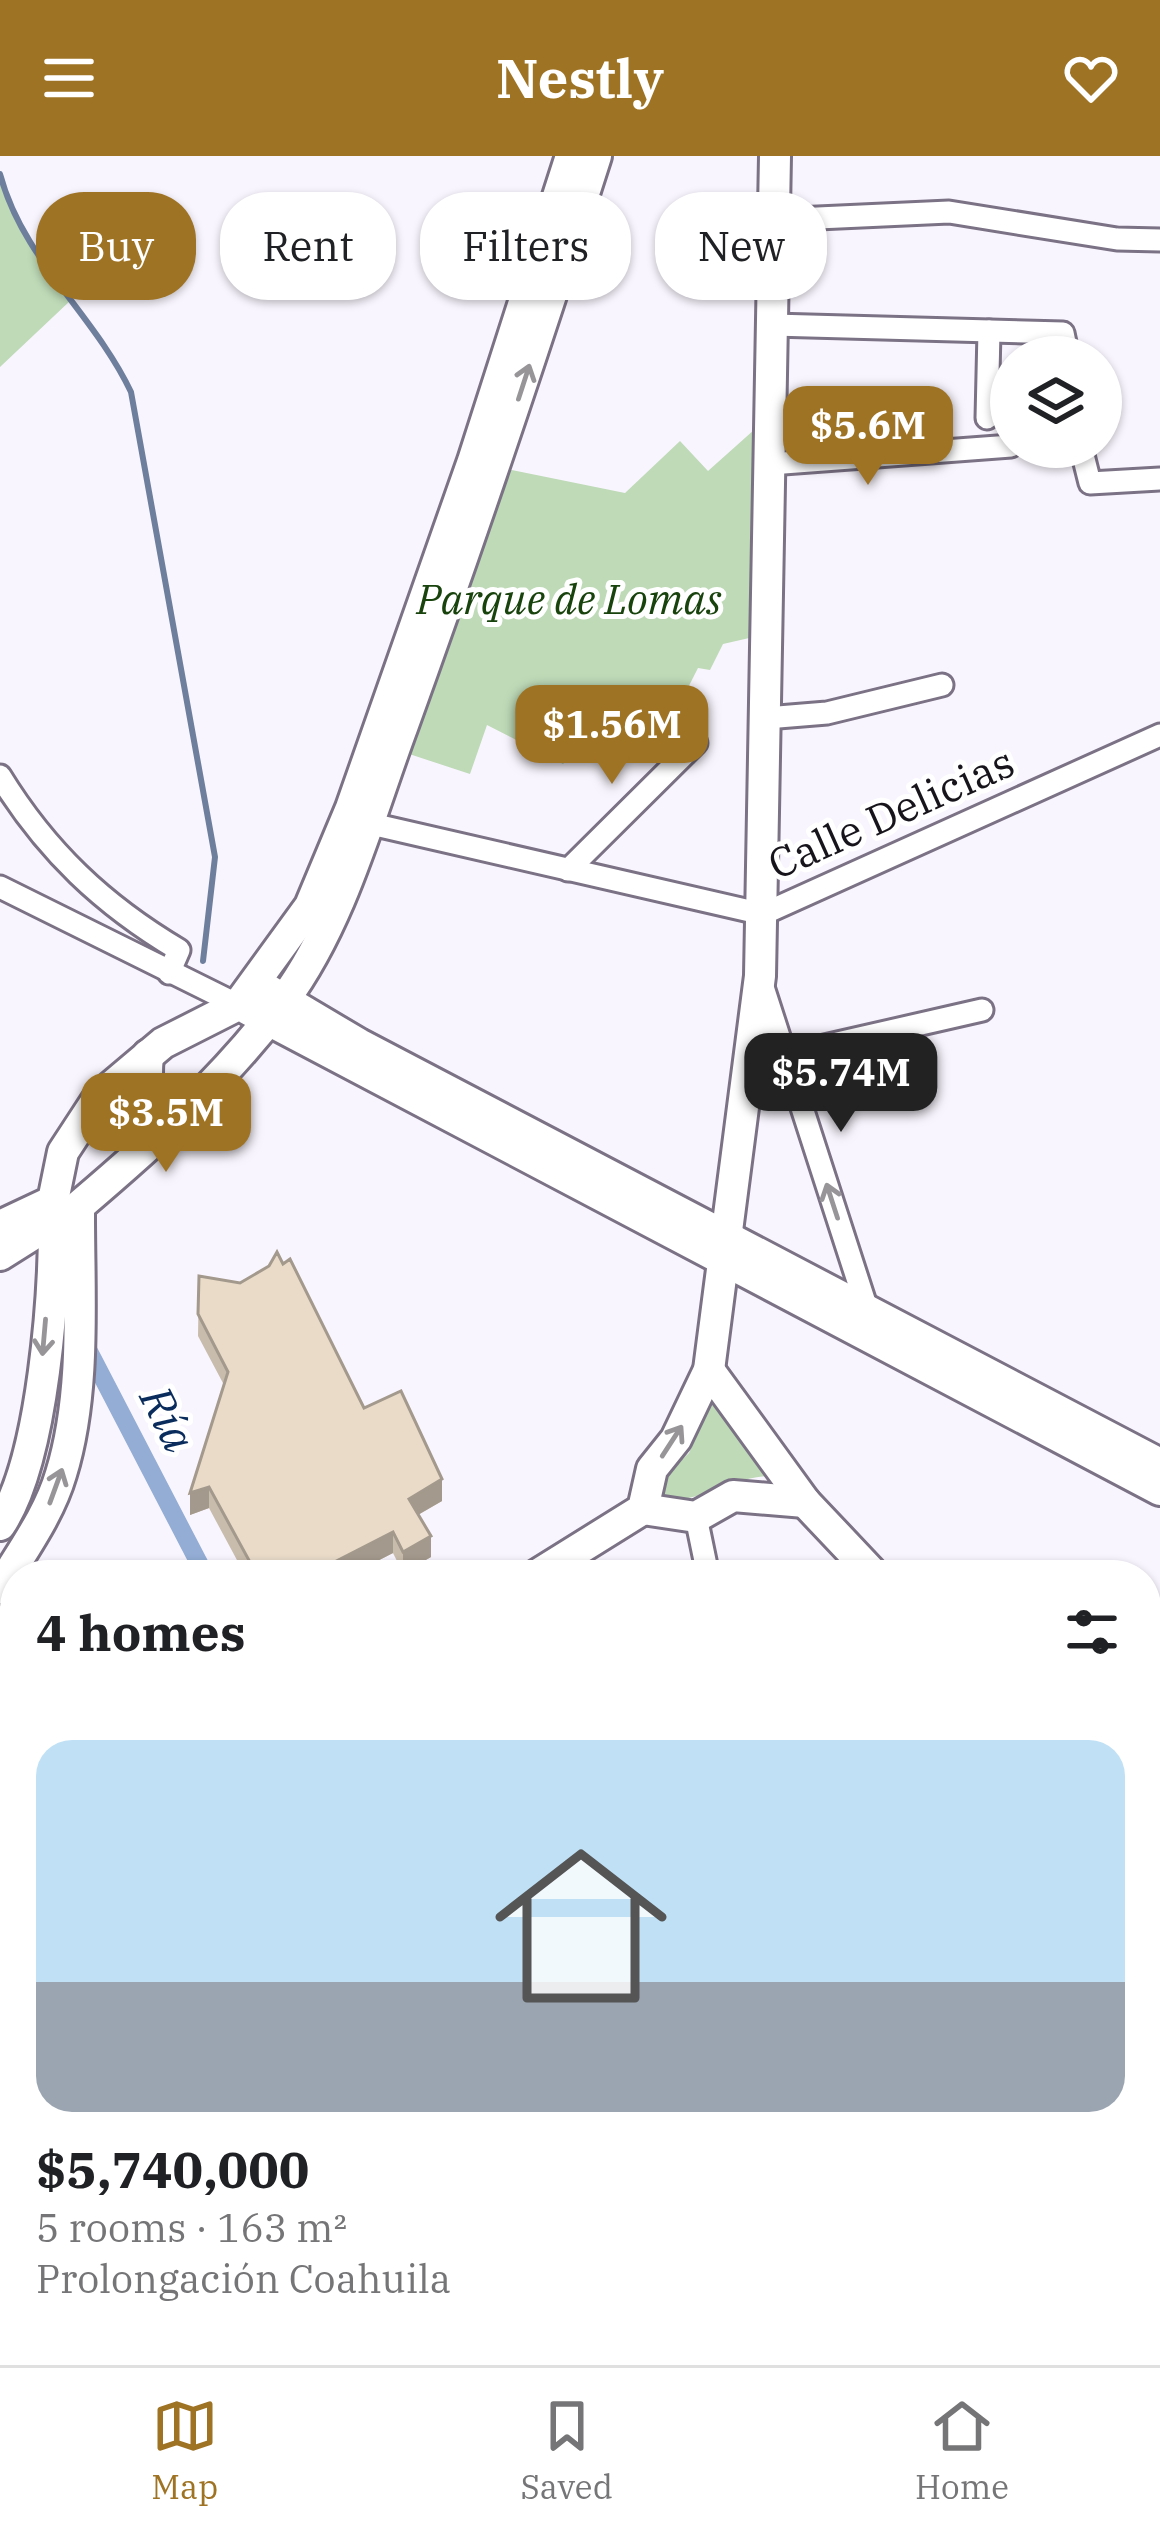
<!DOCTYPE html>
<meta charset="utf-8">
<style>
body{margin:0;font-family:"IBM Plex Serif",serif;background:#f2f2f2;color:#202124;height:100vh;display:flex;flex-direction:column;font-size:45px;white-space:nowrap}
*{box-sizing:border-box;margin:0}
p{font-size:39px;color:#757577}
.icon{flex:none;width:66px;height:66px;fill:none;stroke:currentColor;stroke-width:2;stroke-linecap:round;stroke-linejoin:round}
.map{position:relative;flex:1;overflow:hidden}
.panel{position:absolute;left:0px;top:1404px;width:1161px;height:807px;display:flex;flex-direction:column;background:#fff;border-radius:48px 48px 0 0;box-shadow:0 3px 9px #0004}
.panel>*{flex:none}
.guide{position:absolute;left:36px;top:36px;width:1089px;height:108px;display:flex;gap:24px}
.fabs{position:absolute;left:990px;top:180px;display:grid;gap:24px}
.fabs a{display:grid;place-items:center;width:132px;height:132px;border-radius:50%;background:#fff;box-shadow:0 3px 9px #0004;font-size:60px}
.price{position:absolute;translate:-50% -102px;padding:0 27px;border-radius:24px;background:#9f7324;color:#fff;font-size:39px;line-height:78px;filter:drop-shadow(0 3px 6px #0008)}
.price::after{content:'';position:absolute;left:50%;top:72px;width:36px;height:27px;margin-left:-18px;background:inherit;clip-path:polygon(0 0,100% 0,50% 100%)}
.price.active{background:#222;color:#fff}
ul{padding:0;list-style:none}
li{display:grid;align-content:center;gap:24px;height:636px;padding:0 36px}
li span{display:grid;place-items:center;height:372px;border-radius:36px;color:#555}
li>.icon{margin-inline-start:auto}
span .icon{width:216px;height:216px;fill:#fffc;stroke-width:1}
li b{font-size:51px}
h2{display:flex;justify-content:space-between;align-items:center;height:144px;padding:0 36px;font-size:51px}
.tag{padding:0 42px;border-radius:48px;background:#fff;box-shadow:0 3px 9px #0004;font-size:42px;line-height:108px}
.tag.active{background:#9f7324;color:#fff}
header{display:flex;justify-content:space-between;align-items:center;height:156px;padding:0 36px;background:#9f7324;color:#fff;font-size:54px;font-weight:700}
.tabs{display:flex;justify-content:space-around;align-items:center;height:168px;border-top:3px solid #e0e0e0;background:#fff;font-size:33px;color:#757577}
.tabs a{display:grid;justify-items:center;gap:6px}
.tabs .active{color:#9f7324}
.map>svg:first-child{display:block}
.green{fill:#bedab7}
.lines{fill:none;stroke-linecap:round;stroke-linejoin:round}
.stream{stroke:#6e7f9d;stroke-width:6}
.canal{stroke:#93add5;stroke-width:18}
.street-casing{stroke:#7b7285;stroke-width:27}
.secondary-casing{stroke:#7b7285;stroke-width:36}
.street{stroke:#fff;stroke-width:21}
.secondary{stroke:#fff;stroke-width:30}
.wall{fill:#c8bcac}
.shaded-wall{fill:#a3998c}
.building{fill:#e9dbc8;stroke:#a3998c;stroke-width:3}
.oneway{stroke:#979598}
.labels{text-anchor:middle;stroke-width:10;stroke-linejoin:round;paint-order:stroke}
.park-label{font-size:42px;font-style:italic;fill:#19430d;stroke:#fff}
.street-label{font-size:42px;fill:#17141b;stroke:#fff}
.water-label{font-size:45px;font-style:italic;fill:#092c5c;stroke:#fff}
</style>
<header><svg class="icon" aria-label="menu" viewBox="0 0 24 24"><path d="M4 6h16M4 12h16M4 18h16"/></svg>Nestly<svg class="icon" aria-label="heart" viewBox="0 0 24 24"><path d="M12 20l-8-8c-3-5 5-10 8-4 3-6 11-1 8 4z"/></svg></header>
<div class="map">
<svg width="1160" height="2209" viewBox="0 0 1160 2209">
<rect width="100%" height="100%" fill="#f9f5fe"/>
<g class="green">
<path d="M0,18L35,99L71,144L0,211Z"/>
<path d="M765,264L758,480L723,488L710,514L698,512L670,567L634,537L563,608L487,569L470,618L394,593L497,311L625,337L680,285L708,315Z"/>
<path d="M714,1239L768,1320C723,1323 708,1346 661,1344L667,1318L689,1297Z"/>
</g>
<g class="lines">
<path class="stream" d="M0,18C23,104 94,158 131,236L215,701L203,805"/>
<g class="canal">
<path d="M83,1184L201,1411L196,1419"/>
<path d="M0,1584L15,1576"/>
</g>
<g class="street-casing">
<g id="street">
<path d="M774,64L949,56L1117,83L1160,84"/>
<path d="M773,169L1063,177L1068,201"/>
<path d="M987,262L989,175"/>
<path d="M1081,291L1090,327L1160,323"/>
<path d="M770,308L1011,290"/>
<path d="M766,562L827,557L942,529"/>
<path d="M0,620C46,695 103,749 179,794L169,817"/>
<path d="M360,661L367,667L763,758L1160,579"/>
<path d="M568,714L696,587"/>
<path d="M0,731L238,849"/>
<path d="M763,831L868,1156"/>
<path d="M785,899L982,854"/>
<path d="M696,1361L708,1419"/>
<path d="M1146,1471L1160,1462"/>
<path d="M5,1744L15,1773"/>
<path d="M1146,1849L1160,1843"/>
<path d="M0,2111L15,2108"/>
<path d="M100,2196L102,2209"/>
<path d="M375,2196L378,2209"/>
<path d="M865,2196L870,2209"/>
<path d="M212,2209L231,2196"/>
<path d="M824,2209L852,2196"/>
</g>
</g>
<g class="secondary-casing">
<g id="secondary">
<path d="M268,834L359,888L1160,1308"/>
<path d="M249,854L1160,1334"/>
<path d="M148,899C145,930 147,951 165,977"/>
<path d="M0,1070L53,1045L63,996L99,941L163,887L238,849L310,750L351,652L473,305L571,0"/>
<path d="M0,1099L54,1065L79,1060V1050C153,987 225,923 284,844C342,766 369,660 403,569C471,381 535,191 596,0"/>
<path d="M709,1214L805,1346L874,1419"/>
<path d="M643,1353L696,1361L733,1340L805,1346"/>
<path d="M0,1369C44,1303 55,1133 54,1053"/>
<path d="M537,1419L643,1353L652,1313L676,1283L709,1214L760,820L775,0"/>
<path d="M0,1432C22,1395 49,1359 61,1318C86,1237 79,1143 79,1060"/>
<path d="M1146,1711L1160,1726"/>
<path d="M0,1747L15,1738"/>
</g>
</g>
<use href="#street" class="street"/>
<use href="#secondary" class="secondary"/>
</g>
<path class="wall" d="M199,1120L364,1252L442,1345L418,1359L431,1401L403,1417L393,1397L350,1419H245L209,1352L190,1359L224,1229L198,1180Z"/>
<g class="shaded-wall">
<path d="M442,1323V1345L409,1364V1343Z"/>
<path d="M209,1331V1352L190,1359V1337Z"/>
<path d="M393,1376V1397L350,1419H309Z"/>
<path d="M431,1380V1401L403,1417V1396Z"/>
<path d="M15,1676V1707L0,1715V1684Z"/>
</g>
<g class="building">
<path d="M277,1096L283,1108L290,1103L364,1252L401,1235L442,1323L409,1343L431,1380L403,1396L393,1376L309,1419H257L209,1331L190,1337L228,1216L198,1158L199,1120L240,1127L269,1110Z"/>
<path d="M0,1609L15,1636V1676L0,1684Z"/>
</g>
<defs><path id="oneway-shaft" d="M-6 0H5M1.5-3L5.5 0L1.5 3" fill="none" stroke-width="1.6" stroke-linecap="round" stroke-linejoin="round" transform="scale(3)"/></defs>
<g class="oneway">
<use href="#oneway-shaft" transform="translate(524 226) rotate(-72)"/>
<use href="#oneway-shaft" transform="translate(832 1045) rotate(-108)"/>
<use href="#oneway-shaft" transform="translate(44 1181) rotate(95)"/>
<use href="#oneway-shaft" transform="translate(672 1285) rotate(-57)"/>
<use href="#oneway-shaft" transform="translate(56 1330) rotate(-70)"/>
</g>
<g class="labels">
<g class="park-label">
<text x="569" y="458">Parque de Lomas</text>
</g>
<g class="street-label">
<text transform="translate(891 657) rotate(-24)" y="15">Calle Delicias</text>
</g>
<g class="water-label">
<text transform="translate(168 1263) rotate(63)" y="16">Ría</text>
</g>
</g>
</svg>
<div class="fabs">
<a><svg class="icon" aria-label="layers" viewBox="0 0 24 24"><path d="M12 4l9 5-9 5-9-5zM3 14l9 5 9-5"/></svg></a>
</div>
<b class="price" style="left:868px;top:332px">$5.6M</b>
<b class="price" style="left:612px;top:631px">$1.56M</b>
<b class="price active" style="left:841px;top:979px">$5.74M</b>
<b class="price" style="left:166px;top:1019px">$3.5M</b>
<div class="guide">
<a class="tag active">Buy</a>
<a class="tag">Rent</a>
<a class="tag">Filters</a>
<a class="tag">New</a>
</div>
<section class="panel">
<h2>4 homes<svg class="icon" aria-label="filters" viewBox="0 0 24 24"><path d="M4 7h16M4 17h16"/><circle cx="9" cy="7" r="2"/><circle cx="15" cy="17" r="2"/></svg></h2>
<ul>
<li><span style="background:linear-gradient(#bfe0f5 65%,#9aa5b1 0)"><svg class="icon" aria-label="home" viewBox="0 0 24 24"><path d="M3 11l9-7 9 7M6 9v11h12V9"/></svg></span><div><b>$5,740,000</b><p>5 rooms · 163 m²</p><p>Prolongación Coahuila</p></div></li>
</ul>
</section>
</div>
<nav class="tabs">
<a class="active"><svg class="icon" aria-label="map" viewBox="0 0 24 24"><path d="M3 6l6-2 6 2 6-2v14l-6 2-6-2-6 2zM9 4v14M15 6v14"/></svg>Map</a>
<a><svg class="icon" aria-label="saved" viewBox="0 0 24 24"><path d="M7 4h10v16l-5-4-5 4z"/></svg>Saved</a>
<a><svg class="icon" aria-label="home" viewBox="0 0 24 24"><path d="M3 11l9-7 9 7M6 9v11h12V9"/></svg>Home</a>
</nav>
